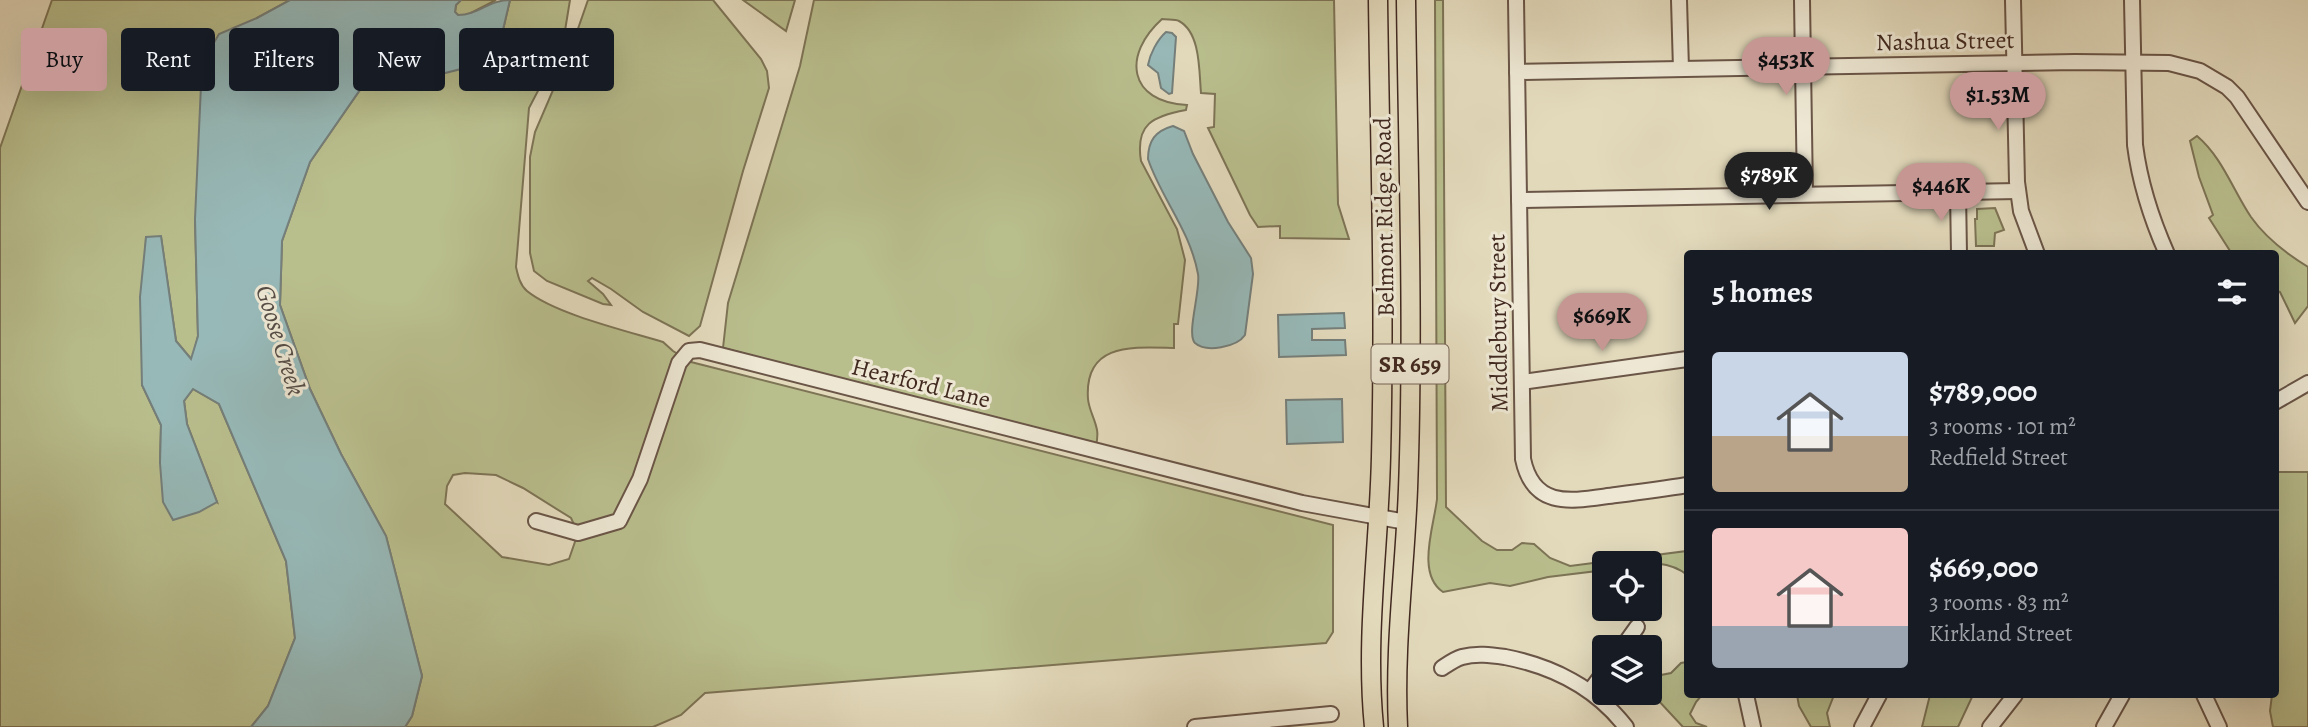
<!DOCTYPE html>
<meta charset="utf-8">
<style>
body{margin:0;font-family:Alegreya,serif;background:#20242c;color:#f1f3f6;height:100vh;display:flex;flex-direction:column;font-size:26px;white-space:nowrap}
*{box-sizing:border-box;margin:0}
p{font-size:23px;color:#9ea1a6}
.icon{flex:none;width:38px;height:38px;fill:none;stroke:currentColor;stroke-width:2;stroke-linecap:round;stroke-linejoin:round}
.map{position:relative;flex:1;overflow:hidden}
.details{position:absolute;left:1684px;top:250px;width:595px;height:448px;display:flex;flex-direction:column;background:#171b24;border-radius:7px;box-shadow:0 7px 28px #0002}
.details>*{flex:none}
.guide{position:absolute;left:21px;top:28px;width:665px;height:63px;display:flex;gap:14px}
.buttons{position:absolute;left:1592px;top:551px;display:grid;gap:14px}
.buttons a{display:grid;place-items:center;width:70px;height:70px;border-radius:7px;background:#171b24;box-shadow:0 7px 28px #0002;font-size:35px}
.price{position:absolute;translate:-50% -60px;padding:0 16px;border-radius:24px;background:#c59692;color:#111;font-size:23px;line-height:46px;filter:drop-shadow(0 2px 4px #0008)}
.price::after{content:'';position:absolute;left:50%;top:42px;width:21px;height:16px;margin-left:-10px;background:inherit;clip-path:polygon(0 0,100% 0,50% 100%)}
.price.selected{background:#222;color:#fff}
ul{padding:0;list-style:none}
li{display:flex;align-items:center;gap:21px;height:175px;padding:0 28px}
li+li{border-top:2px solid #363941}
li span{display:grid;place-items:center;flex:none;width:196px;height:140px;border-radius:7px;color:#555}
li>.icon{margin-inline-start:auto}
span .icon{width:84px;height:84px;fill:#fffc;stroke-width:1}
li b{font-size:30px}
h2{display:flex;justify-content:space-between;align-items:center;height:84px;padding:0 28px;font-size:30px}
.chip{padding:0 24px;border-radius:7px;background:#171b24;box-shadow:0 7px 28px #0002;font-size:24px;line-height:63px}
.chip.selected{background:#c59692;color:#111}
.map>svg:first-child{display:block}
.green{fill:#b9be8d;stroke:#7d7456;stroke-width:2;fill-rule:evenodd}
.water{fill:#97b9b8;stroke:#757f7b;stroke-width:2}
.lines{fill:none;stroke-linecap:round;stroke-linejoin:round}
.minor-casing{stroke:#6a5547;stroke-width:18}
.major-casing{stroke:#412920;stroke-width:21}
.minor{stroke:#ede7d3;stroke-width:14}
.major{stroke:#e3dabc;stroke-width:18}
.labels{text-anchor:middle;stroke-width:6;stroke-linejoin:round;paint-order:stroke}
.shield{fill:#ede7d3;stroke:#756256;stroke-width:2}
.shield-label{font-size:23px;font-weight:bold;fill:#412920}
.street-label{font-size:24px;fill:#412920;stroke:#ede7d3}
.water-label{font-size:26px;font-style:italic;fill:#564d46;stroke:#ede7d3}
</style>
<div class="map">
<svg width="2308" height="727" viewBox="0 0 2308 727">
<rect width="100%" height="100%" fill="#e3dabc"/>
<filter id="stains"><feTurbulence type="fractalNoise" baseFrequency=".00286" numOctaves="4"/><feColorMatrix values="0 0 0 0 .2 0 0 0 0 .09 0 0 0 0 .02 0 0 0 .5 -.17"/></filter>
<radialGradient id="worn" r=".72"><stop offset=".6" stop-color="#630" stop-opacity="0"/><stop offset="1" stop-color="#630" stop-opacity=".3"/></radialGradient>
<g class="green">
<path d="M52,0H290L257,18L195,219L198,336L192,360L176,341L161,237H146L142,385L161,425L160,463L217,502L187,424L184,401L193,389L219,404L286,561L295,638L268,706L251,727H0V148Z"/>
<path d="M461,0H496L467,15H458L455,12L456,5Z"/>
<path d="M510,0H570L563,43L529,108L516,267C518,276 520,285 527,291C555,314 627,331 663,342L673,351L691,362L1333,525V632L1326,643L705,693L681,715L653,727H405L412,716L422,676L386,536L341,454L310,389L280,305L282,241L310,162L362,87L401,54H427L441,58L435,70L502,34ZM465,473L496,475L523,488L571,518L578,533L569,559L549,565L502,557L445,504L447,486L453,475Z"/>
<path d="M588,0H713L761,59L767,71L769,88L743,171L700,326L689,336L643,312L611,289L592,278L588,281L603,294L611,305L603,304L547,281L534,271L530,253V157L535,132L572,46Z"/>
<path d="M743,0H795L786,31Z"/>
<path d="M814,0H1334L1338,204L1349,239L1280,238V226L1258,227L1250,215L1208,128L1214,127L1215,94L1201,93C1199,72 1201,33 1179,21C1175,19 1167,20 1162,19C1122,55 1128,102 1187,105L1186,110C1153,116 1135,124 1141,161L1177,229L1185,260L1178,324H1174V348C1133,347 1084,342 1088,399C1089,410 1095,419 1097,430C1098,435 1097,441 1096,446L723,348L728,303L800,66Z"/>
<path d="M1435,0H1443L1446,507L1482,541L1497,550H1512L1522,543L1534,544L1550,558L1570,566L1687,551V575C1667,557 1631,564 1605,564V570L1548,577L1510,586L1490,583L1443,592C1416,574 1434,526 1437,499Z"/>
<path d="M2197,136C2222,157 2233,190 2251,217C2265,237 2287,254 2308,267V306L2295,323L2280,292L2275,290V254H2232L2209,218L2213,215L2199,177L2190,141Z"/>
<path d="M1995,208L2004,230L1995,233L1994,246H1976L1975,219H1977V209Z"/>
<path d="M2275,472H2308V727H2273L2270,711L2272,695H2275Z"/>
<path d="M1687,662V695H1702L1696,702L1690,714L1696,723L1707,727H1683L1656,698L1651,687L1656,676L1671,673L1681,663Z"/>
<path d="M1797,695H1834L1827,713L1830,727H1811L1799,706Z"/>
<path d="M1930,695H1973L1958,727H1922Z"/>
</g>
<g class="water">
<path d="M290,0H461L456,5L455,12L458,15C478,15 489,0 510,0L502,34L465,68L437,75L435,71L441,58L427,54H401L362,87L310,162L282,241L280,305L310,389L341,454L386,536L422,676L412,716L405,727H251L268,706L295,638L286,561L219,404L193,389L184,401L187,424L217,502L199,512L173,520L163,502L160,463L161,425L142,385L140,297L146,237L161,236L176,341L191,359L198,336L195,219L202,63L219,34L257,18Z"/>
<path d="M1166,32L1172,33L1176,37L1172,93L1169,94L1161,88L1158,73L1148,65C1150,54 1157,40 1166,32Z"/>
<path d="M1173,126L1184,131L1193,154L1228,222L1251,258L1253,274L1245,335C1237,347 1206,353 1195,343C1186,334 1201,290 1198,274C1190,230 1161,198 1148,159C1148,141 1155,131 1173,126Z"/>
<path d="M1344,313L1345,328L1312,329V340H1345L1346,355L1279,357L1278,315Z"/>
<path d="M1342,399L1343,442L1287,444L1286,400Z"/>
</g>
<g class="lines">
<g class="minor-casing">
<g id="minor">
<path d="M1516,0L1523,459C1534,512 1576,500 1616,495C1640,492 1663,489 1687,485"/>
<path d="M1679,0L1681,69"/>
<path d="M1802,0L1805,194"/>
<path d="M2013,0L2017,182L2021,211L2037,254"/>
<path d="M2132,0L2135,145C2140,184 2151,218 2167,254"/>
<path d="M1517,72L2075,62L2169,63L2200,71L2227,87L2237,97L2308,202"/>
<path d="M1958,192L1959,254"/>
<path d="M1519,200L2018,191"/>
<path d="M1522,382L1687,359"/>
<path d="M2275,402L2308,383"/>
<path d="M536,521L578,533L619,521L640,479L679,363L689,351L700,350L1302,503L1406,522"/>
<path d="M1622,648L1637,627"/>
<path d="M1442,668C1448,664 1455,659 1462,657C1476,653 1491,655 1505,657C1552,666 1596,688 1626,727"/>
<path d="M1590,691L1605,671"/>
<path d="M1746,695L1753,727"/>
<path d="M2204,695L2219,727"/>
<path d="M1195,727L1331,714"/>
<path d="M1862,727L1879,695"/>
<path d="M1990,727L2015,695"/>
<path d="M2104,727L2122,695"/>
</g>
</g>
<g class="major-casing">
<g id="major">
<path d="M1374,727C1365,637 1379,547 1381,457C1385,304 1380,152 1378,0"/>
<path d="M1398,727C1394,647 1405,568 1408,489C1414,326 1408,163 1406,0"/>
</g>
</g>
<use href="#minor" class="minor"/>
<use href="#major" class="major"/>
</g>
<g class="labels">
<rect class="shield" x="1371.5" y="344.5" width="77" height="39" rx="5"/>
<g class="shield-label">
<text x="1410" y="372">SR 659</text>
</g>
<g class="street-label">
<text transform="translate(1945 41) rotate(-1)" y="8">Nashua Street</text>
<text transform="translate(1384 217) rotate(-91)" y="8">Belmont Ridge Road</text>
<text transform="translate(1498 323) rotate(-91)" y="8">Middlebury Street</text>
<text transform="translate(921 383) rotate(14)" y="8">Hearford Lane</text>
</g>
<g class="water-label">
<text transform="translate(281 340) rotate(73)" y="9">Goose Creek</text>
</g>
</g>
<rect width="100%" height="100%" filter="url(#stains)"/>
<rect width="100%" height="100%" fill="url(#worn)"/>
</svg>
<div class="buttons">
<a><svg class="icon" aria-label="locate" viewBox="0 0 24 24"><circle cx="12" cy="12" r="6"/><path d="M12 2v4M12 18v4M2 12h4M18 12h4"/></svg></a>
<a><svg class="icon" aria-label="layers" viewBox="0 0 24 24"><path d="M12 4l9 5-9 5-9-5zM3 14l9 5 9-5"/></svg></a>
</div>
<b class="price" style="left:1786px;top:97px">$453K</b>
<b class="price" style="left:1998px;top:132px">$1.53M</b>
<b class="price selected" style="left:1769px;top:212px">$789K</b>
<b class="price" style="left:1941px;top:223px">$446K</b>
<b class="price" style="left:1602px;top:353px">$669K</b>
<div class="guide">
<a class="chip selected">Buy</a>
<a class="chip">Rent</a>
<a class="chip">Filters</a>
<a class="chip">New</a>
<a class="chip">Apartment</a>
</div>
<section class="details">
<h2>5 homes<svg class="icon" aria-label="filters" viewBox="0 0 24 24"><path d="M4 7h16M4 17h16"/><circle cx="9" cy="7" r="2"/><circle cx="15" cy="17" r="2"/></svg></h2>
<ul>
<li><span style="background:linear-gradient(#c9d6e8 60%,#b9a48a 0)"><svg class="icon" aria-label="home" viewBox="0 0 24 24"><path d="M3 11l9-7 9 7M6 9v11h12V9"/></svg></span><div><b>$789,000</b><p>3 rooms · 101 m²</p><p>Redfield Street</p></div></li>
<li><span style="background:linear-gradient(#f6c9c9 70%,#9aa5b1 0)"><svg class="icon" aria-label="home" viewBox="0 0 24 24"><path d="M3 11l9-7 9 7M6 9v11h12V9"/></svg></span><div><b>$669,000</b><p>3 rooms · 83 m²</p><p>Kirkland Street</p></div></li>
</ul>
</section>
</div>
